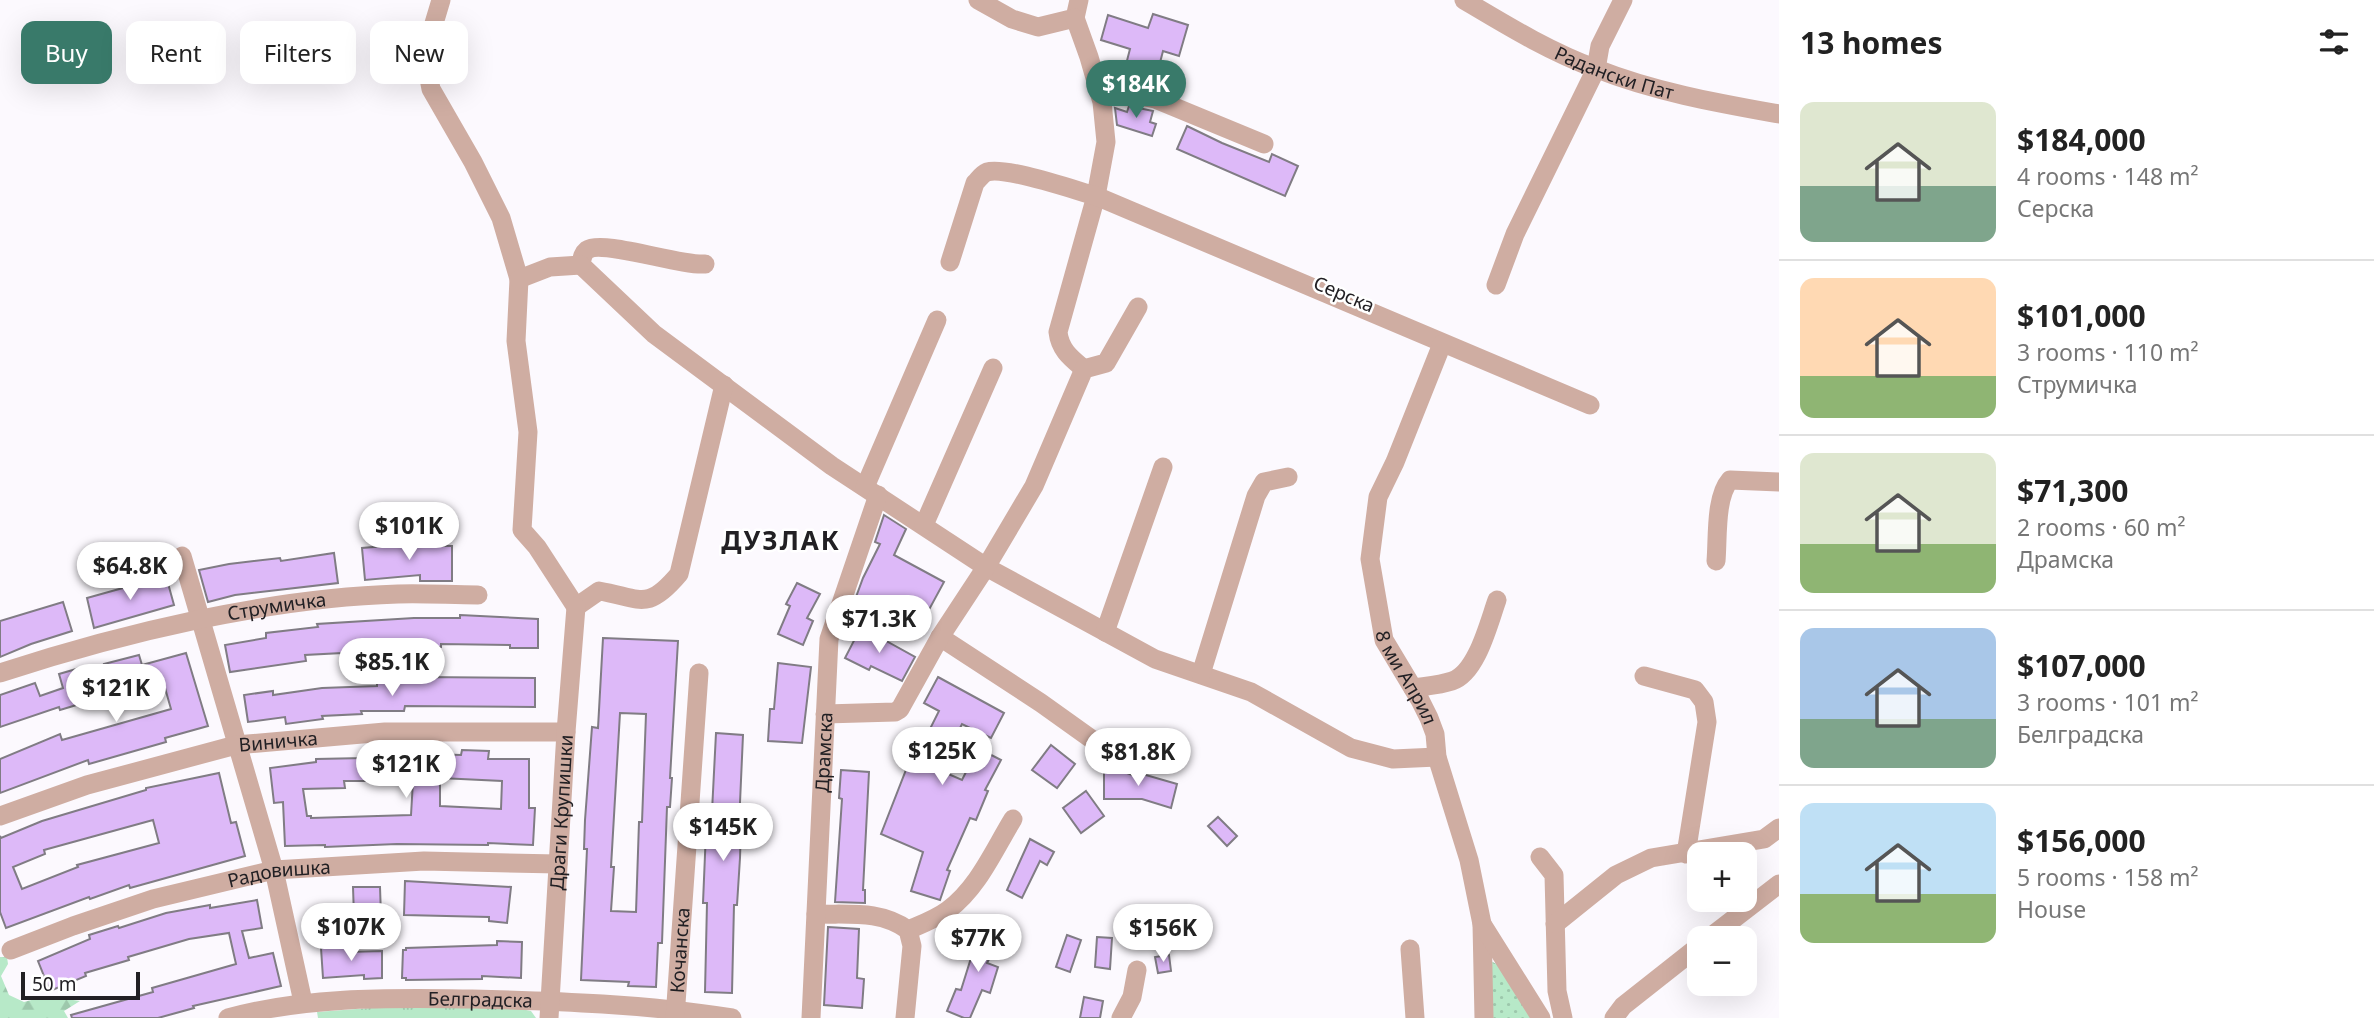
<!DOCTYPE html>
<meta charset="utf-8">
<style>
body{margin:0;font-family:"Noto Sans",sans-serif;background:#f6f6f6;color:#222;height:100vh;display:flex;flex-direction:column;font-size:26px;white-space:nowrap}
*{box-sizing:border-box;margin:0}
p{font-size:23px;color:#767676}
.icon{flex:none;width:38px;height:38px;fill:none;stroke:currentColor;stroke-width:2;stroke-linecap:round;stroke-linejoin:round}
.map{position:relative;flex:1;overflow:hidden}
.details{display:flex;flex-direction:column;background:#fff;width:595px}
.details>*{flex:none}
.top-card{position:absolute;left:21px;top:21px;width:665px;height:63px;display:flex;gap:14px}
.buttons{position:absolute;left:1687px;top:842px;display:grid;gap:14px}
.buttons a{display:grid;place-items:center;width:70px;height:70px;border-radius:14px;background:#fff;box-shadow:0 7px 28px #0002;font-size:35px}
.scale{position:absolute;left:21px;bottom:18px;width:119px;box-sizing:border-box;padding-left:7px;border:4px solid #222024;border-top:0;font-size:19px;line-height:24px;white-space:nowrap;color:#222024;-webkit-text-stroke:5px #fff;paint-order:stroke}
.price{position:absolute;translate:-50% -60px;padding:0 16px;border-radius:24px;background:#fff;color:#222;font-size:23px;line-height:46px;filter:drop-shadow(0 2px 4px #0008)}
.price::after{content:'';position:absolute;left:50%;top:42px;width:21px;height:16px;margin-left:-10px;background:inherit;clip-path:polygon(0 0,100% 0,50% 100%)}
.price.active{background:#397a6a;color:#fff}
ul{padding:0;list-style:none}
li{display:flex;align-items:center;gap:21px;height:175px;padding:0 21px}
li+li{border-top:2px solid #e0e0e0}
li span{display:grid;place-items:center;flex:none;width:196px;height:140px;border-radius:14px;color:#555}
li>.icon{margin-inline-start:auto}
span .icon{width:84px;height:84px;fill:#fffc;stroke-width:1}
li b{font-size:30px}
h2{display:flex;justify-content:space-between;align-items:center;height:84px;padding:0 21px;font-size:30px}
.chip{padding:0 24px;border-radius:14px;background:#fff;box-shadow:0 7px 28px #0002;font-size:24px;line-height:63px}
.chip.active{background:#397a6a;color:#fff}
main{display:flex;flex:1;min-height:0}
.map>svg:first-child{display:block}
.grass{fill:url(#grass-dots)}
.forest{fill:url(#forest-firs)}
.park{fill:url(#park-tufts)}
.building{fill:#ddb9f8;stroke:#807c84;stroke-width:2;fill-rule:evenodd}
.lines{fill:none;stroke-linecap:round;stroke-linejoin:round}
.minor{stroke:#cfada2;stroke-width:19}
.labels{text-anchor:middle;stroke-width:5;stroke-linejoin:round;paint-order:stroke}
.street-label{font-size:19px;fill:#222024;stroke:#fff}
.district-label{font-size:26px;font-weight:bold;letter-spacing:2px;fill:#222024;stroke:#fff}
</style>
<main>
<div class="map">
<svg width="1779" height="1018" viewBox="0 0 1779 1018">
<defs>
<pattern id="grass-dots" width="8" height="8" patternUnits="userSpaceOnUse" patternTransform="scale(1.75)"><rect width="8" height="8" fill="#b7e9c8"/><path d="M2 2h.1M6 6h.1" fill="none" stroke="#9dc8ac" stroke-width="1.8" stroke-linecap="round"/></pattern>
<pattern id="forest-firs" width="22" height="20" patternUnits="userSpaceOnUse" patternTransform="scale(1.75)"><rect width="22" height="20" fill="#b7e9c8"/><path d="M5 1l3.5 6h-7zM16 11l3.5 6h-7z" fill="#9dc8ac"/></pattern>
<pattern id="park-tufts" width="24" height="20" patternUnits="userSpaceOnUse" patternTransform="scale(1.75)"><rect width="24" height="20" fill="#b7e9c8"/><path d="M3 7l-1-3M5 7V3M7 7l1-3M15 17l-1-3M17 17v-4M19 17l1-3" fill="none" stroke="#9dc8ac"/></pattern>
</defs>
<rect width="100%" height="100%" fill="#fcf9fe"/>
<path class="grass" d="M1491,961L1500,966L1535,1018H1489Z"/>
<path class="forest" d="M0,957H7L8,964L1,976L9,995L24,1002L46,996L80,1001L64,1011L68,1018H0Z"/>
<path class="park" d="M409,1005L516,1008L531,1011L536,1018H318L317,1012Z"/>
<g class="building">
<path d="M1153,14L1188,25L1179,56L1163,51L1154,86L1122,80L1130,49L1101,40L1108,15L1148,28Z"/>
<path d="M1129,106L1153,111L1150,122L1156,124L1152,136L1117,125L1115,108L1127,112Z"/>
<path d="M1187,126L1222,143L1269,162L1272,154L1298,166L1285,196L1177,149Z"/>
<path d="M884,515L906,529L894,555L944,582L918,630L856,597L863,578L880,544L875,542Z"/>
<path d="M398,545L452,546V581H420V575L365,580L362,548Z"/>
<path d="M334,553L338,583L235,595L208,602L199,570L229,564L280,558L281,561Z"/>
<path d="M166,576L174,605L94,628L87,598Z"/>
<path d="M797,583L820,594L807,618L813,621L803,645L778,634L790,606L786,604Z"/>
<path d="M63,602L72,631L31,644L0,657V621Z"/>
<path d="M460,615L538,619V648H510V645L441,644V647H398L399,650L305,655L306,661L230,672L225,645L266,638V633L318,627L317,624L414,618H460Z"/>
<path d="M861,627L915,657L902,681L871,666L869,670L845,658Z"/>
<path d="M603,638L678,641L670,778H672L670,807H667L662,943H658L656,987L628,986L629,982L581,980L587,849H584L585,820L592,727L598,728ZM620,713L646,714L642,822H639L636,912L611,911L614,867H611Z"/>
<path d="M186,653L208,726L165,738L166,742L89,764L88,760L0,793V759L60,734L62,740L171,709L163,681L112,694L104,664L139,655L142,665Z"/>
<path d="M778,663L811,667L802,743L768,741L770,709H774Z"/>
<path d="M83,667L93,700L60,710L59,707L0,727V695L35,683L40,696L63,688L59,674Z"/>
<path d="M421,677L535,678V707L405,706L404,711H361L362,714L322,716L323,719L286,724L285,717L248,722L244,695L273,691V695L322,688L377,686V682H421Z"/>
<path d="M938,677L1004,713L991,738L962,724L939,770L962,780L978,748L1001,760L985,790L988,791L976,820L970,818L947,870L950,871L940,900L911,891L923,852L881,834L911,757L915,759L939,711L924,703Z"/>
<path d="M716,733L743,735L739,825H741L740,858L737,905H734L732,993L705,992L707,903H703L706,831H711Z"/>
<path d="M1051,745L1075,764L1057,788L1032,770Z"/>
<path d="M462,750L489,751L488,759H529V808H535L533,845L488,843V845L397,844L325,847V845L285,846L283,802L274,803L270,768L316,762V759L365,758V752L461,755ZM440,778L502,781L501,809L440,806ZM344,781H413L411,815L311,818V816H307L303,789L345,788Z"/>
<path d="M1104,768H1114L1132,775L1139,773L1177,784L1171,808L1142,799H1104Z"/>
<path d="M841,770L869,772L863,890H865V903L835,902L842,799L839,798Z"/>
<path d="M219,773L231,823L236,822L245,856L130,888L129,885L90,899L89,897L6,928L0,912V836L1,838L42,821L146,790V788ZM153,820L159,843L77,865L78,867L22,889L13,867L45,854L44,850Z"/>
<path d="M1086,791L1104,816L1081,833L1063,808Z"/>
<path d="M1218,817L1237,836L1227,846L1208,826Z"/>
<path d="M1030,839L1054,852L1047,865L1040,861L1022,898L1007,890Z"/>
<path d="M405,881L511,887L507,923L489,921V917L404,915Z"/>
<path d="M353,887H380L381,916L354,917Z"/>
<path d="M257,900L262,928L242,931L249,958L273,953L281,986L193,1006L194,1008L158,1018H72L71,1015L153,992L152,988L236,964L229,933L189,939L128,957L129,960L85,973L86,976L50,991L38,961L90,939L89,935L118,926L119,928L166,913L210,905V908Z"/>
<path d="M995,918L1007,925L987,963L998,967L990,993L982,990L970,1018H964L947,1011L956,989L961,990L971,958H974Z"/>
<path d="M828,927L859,929L857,978L864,979L862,1008L824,1005Z"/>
<path d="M1067,935L1081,940L1070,972L1056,967Z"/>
<path d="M1097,937L1112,938L1110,969L1095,967Z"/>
<path d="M497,941L522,942L521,978L482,976V979L406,980V978H402L403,950H406V948L497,945Z"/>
<path d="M348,946V952L382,951V978L364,979V975L323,978L321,948Z"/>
<path d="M1169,955L1171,971L1158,973L1155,957Z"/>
<path d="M1084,997L1103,1001L1100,1018H1080Z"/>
</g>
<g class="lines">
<g class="minor">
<path d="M441,0L429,40L427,68L431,89L473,162L501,218L519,279L516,341L528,432L522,530L537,547L576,607"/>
<path d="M978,0L1012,19L1038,27L1075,18L1079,0"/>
<path id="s1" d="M1464,0C1506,25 1550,52 1597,69C1655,92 1718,103 1779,114"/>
<path d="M1075,18L1089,57L1102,102L1106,142L1096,196L1058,332C1060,350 1071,358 1084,369"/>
<path d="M1098,87L1155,99L1264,144"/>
<path d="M950,262L975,183C979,179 982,174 987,172C1005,166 1074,190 1096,196L1590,405"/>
<path d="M705,264C680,266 602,239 587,250C582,254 582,259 581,265L654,334L832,466L986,567L1155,659L1251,692L1351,748L1393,759L1437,757"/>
<path d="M519,279L550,267L581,265"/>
<path d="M1496,285L1515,234L1596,69L1600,46L1623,0"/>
<path id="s2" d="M1442,344L1395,462L1378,497L1370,559L1384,640L1420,700L1429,718L1435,734L1437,757L1469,860L1482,924L1484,1018"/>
<path d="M865,487L937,320"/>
<path d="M924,525L993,368"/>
<path d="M182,556L274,870L303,1002"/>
<path d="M1716,561C1718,538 1715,497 1730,480L1779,482"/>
<path d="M576,607L599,591C641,598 647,612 679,574L724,385"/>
<path d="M1105,632L1163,467"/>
<path d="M940,637L1041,703L1111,753L1132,763"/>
<path id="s3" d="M0,673C122,633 269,598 398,594C424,593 451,595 478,595"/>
<path d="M1201,674L1256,496L1264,482L1288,477"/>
<path d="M1644,676L1695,690L1704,702L1707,722L1686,854"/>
<path d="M1413,688C1426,686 1440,685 1452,681C1477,673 1489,622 1497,600"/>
<path d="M825,714L895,712L900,709L940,637L986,567L1034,486L1084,369L1106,363L1138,307"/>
<path id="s4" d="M0,816L87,785L236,745L385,732H566"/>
<path d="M1540,857L1554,875L1557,991L1563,1018"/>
<path d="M816,914C850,915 880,910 908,930L912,946L905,1018"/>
<path d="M1482,924L1541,1018"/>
<path d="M1555,924L1616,875L1651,858L1764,839L1779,828"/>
<path d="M908,930C922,924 936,919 948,910C978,888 994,850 1013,819"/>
<path d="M1709,938L1779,884"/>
<path d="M1410,949L1415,1018"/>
<path id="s5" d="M11,950L73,926L153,899L274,870L424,861L558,864"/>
<path id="s6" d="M228,1018C307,996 390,998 472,999C559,1001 646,1004 732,1018"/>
<path id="s7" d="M549,1018L566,732L576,607"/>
<path id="s8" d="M675,1018L699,673"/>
<path id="s9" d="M811,1018L829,639L878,495"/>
<path d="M1121,1018L1132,997L1137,970"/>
<path d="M1614,1018L1623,1006L1699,946"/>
</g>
</g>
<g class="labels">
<g class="street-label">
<text dy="7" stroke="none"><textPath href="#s1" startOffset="168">Радански Пат</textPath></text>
<text transform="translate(1344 294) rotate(23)" y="7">Серска</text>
<text dy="7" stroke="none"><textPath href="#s3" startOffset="285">Струмичка</textPath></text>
<text dy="7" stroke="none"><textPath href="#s2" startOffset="354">8 ми Април</textPath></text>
<text dy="7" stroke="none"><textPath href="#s4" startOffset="289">Виничка</textPath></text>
<text dy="7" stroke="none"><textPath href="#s9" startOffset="266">Драмска</textPath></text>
<text dy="7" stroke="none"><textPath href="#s7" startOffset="206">Драги Крупишки</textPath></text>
<text dy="7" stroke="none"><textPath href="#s5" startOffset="280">Радовишка</textPath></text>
<text dy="7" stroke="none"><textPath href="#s8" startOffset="68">Кочанска</textPath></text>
<text dy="7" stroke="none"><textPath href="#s6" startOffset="254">Белградска</textPath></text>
</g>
<g class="district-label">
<text x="781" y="550">ДУЗЛАК</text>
</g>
</g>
</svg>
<div class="buttons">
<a>+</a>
<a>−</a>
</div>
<div class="scale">50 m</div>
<b class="price active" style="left:1136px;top:120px">$184K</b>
<b class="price" style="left:409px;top:562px">$101K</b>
<b class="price" style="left:130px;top:602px">$64.8K</b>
<b class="price" style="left:879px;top:655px">$71.3K</b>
<b class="price" style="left:392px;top:698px">$85.1K</b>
<b class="price" style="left:116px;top:724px">$121K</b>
<b class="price" style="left:942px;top:787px">$125K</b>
<b class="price" style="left:1138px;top:788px">$81.8K</b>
<b class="price" style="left:406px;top:800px">$121K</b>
<b class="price" style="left:723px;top:863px">$145K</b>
<b class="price" style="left:351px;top:963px">$107K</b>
<b class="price" style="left:1163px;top:964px">$156K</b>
<b class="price" style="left:978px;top:974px">$77K</b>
<div class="top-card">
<a class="chip active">Buy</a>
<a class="chip">Rent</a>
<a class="chip">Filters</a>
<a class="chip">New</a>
</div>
</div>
<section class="details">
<h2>13 homes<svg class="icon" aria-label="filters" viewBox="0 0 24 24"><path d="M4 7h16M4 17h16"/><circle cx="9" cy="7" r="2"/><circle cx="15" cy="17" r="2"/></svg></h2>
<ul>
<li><span style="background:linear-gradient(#dfe7d0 60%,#7fa58c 0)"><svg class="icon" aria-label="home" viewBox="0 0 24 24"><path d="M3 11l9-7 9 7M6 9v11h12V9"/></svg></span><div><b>$184,000</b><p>4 rooms · 148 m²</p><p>Серска</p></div></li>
<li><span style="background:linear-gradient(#ffd9b3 70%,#8fb573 0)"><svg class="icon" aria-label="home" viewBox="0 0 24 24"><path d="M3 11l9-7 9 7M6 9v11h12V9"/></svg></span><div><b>$101,000</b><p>3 rooms · 110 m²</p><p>Струмичка</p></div></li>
<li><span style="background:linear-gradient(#dfe7d0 65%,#8fb573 0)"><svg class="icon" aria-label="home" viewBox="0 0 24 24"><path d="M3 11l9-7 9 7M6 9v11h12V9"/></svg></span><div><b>$71,300</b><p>2 rooms · 60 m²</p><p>Драмска</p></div></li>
<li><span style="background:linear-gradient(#a9c7e8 65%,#7fa58c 0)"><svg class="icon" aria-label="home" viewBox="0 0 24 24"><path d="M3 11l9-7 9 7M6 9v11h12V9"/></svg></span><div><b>$107,000</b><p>3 rooms · 101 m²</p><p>Белградска</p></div></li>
<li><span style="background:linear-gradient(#bfe0f5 65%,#8fb573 0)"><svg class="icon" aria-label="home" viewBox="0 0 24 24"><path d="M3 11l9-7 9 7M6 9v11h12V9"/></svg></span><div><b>$156,000</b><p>5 rooms · 158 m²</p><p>House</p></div></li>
</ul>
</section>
</main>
